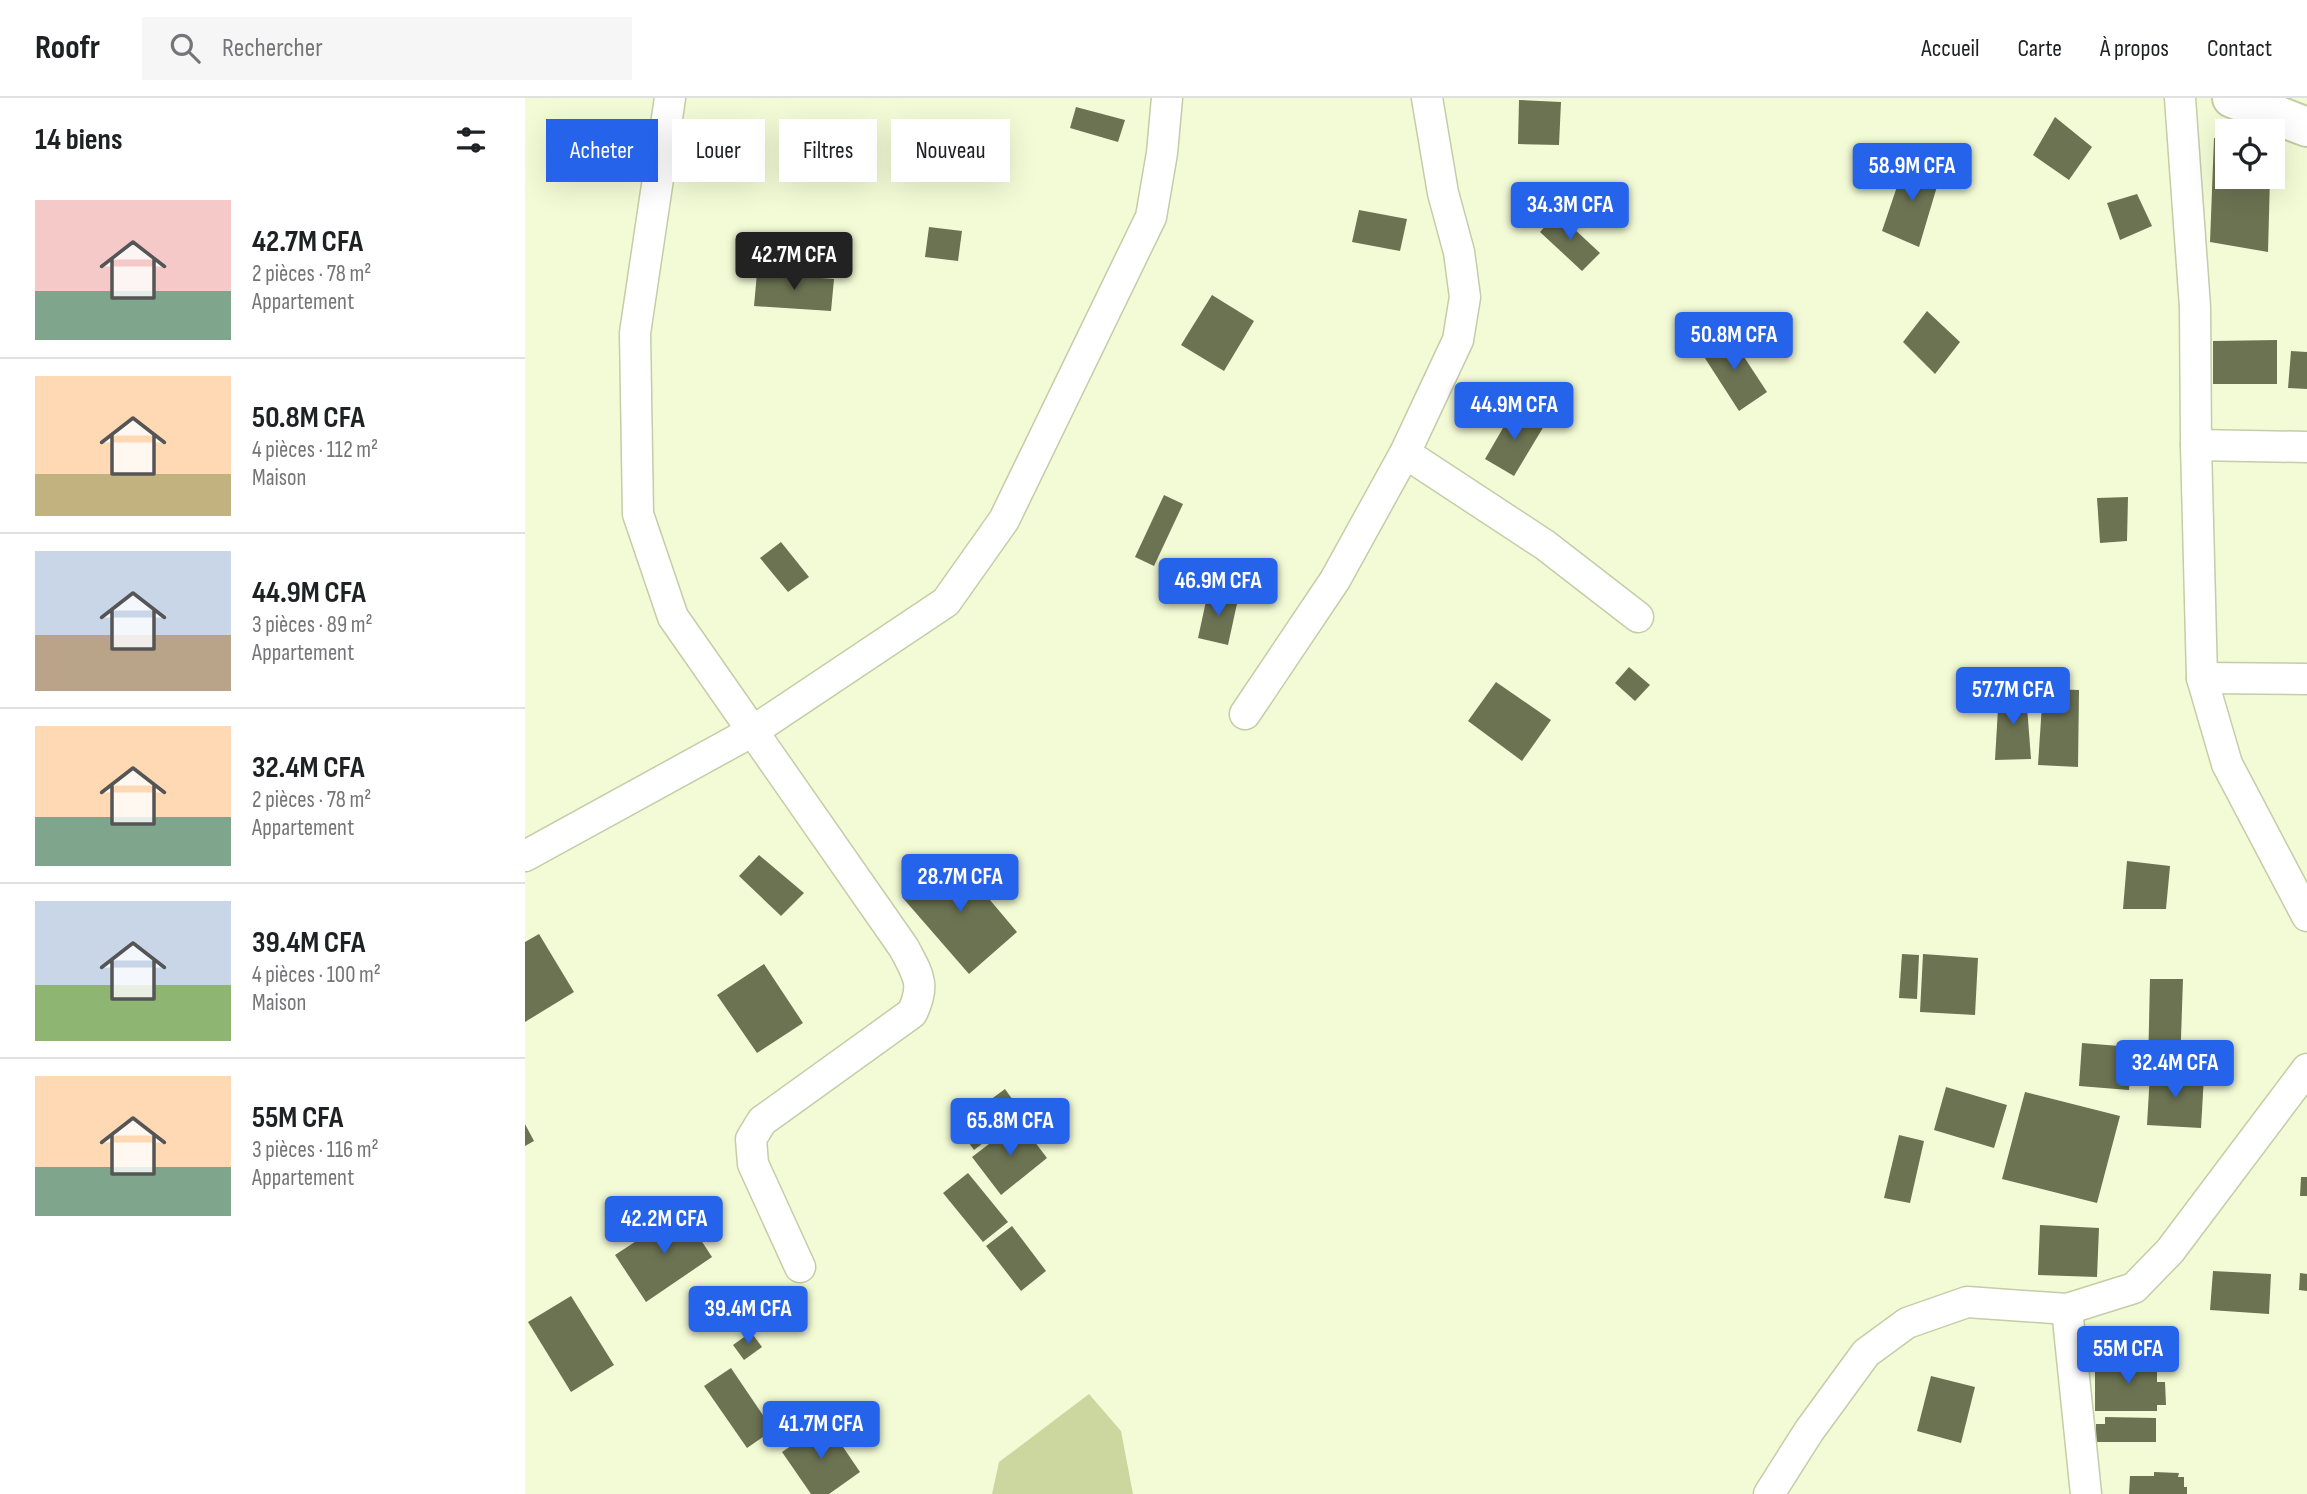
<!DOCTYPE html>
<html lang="fr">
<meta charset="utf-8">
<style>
body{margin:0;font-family:"Sofia Sans Condensed",sans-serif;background:#f6f6f6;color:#202124;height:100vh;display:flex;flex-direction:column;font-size:26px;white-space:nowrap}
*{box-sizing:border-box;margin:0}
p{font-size:23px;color:#757577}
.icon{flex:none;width:38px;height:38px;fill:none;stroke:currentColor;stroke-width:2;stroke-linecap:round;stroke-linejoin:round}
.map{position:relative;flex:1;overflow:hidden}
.side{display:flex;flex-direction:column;background:#fff;width:525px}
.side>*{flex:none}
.hud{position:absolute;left:21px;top:21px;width:665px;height:63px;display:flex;gap:14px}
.fabs{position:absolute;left:1690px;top:21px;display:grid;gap:14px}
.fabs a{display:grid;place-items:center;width:70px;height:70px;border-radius:0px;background:#fff;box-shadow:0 7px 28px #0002;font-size:35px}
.price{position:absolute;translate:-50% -60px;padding:0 16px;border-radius:7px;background:#2563eb;color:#fff;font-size:23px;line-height:46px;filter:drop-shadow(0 2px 4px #0008)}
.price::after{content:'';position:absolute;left:50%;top:42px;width:21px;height:16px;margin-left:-10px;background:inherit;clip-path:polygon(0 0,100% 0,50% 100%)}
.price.current{background:#222;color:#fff}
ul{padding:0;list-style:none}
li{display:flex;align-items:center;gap:21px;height:175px;padding:0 35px}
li+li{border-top:2px solid #e0e0e0}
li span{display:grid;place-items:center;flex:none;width:196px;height:140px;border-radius:0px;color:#555}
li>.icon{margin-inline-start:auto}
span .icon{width:84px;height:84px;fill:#fffc;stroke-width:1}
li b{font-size:30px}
h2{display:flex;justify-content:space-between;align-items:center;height:84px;padding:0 35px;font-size:30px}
.tag{padding:0 24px;border-radius:0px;background:#fff;box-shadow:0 7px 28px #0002;font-size:24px;line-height:63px}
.tag.current{background:#2563eb;color:#fff}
header{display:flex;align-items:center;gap:42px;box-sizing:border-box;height:98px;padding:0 35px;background:#fff;border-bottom:2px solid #e0e0e0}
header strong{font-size:33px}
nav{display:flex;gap:38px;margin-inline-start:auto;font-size:24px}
.search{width:490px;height:63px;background:#f6f6f6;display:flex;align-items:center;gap:18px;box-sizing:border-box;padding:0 24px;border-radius:0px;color:#757577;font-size:26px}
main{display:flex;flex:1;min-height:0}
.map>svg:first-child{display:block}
.green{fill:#cbd79f}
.building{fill:#6c7352}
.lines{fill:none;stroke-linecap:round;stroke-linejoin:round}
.street-casing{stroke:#c4cca8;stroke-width:33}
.secondary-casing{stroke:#c4cca8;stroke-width:42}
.street{stroke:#fff;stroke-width:30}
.secondary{stroke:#fff;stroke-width:38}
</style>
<header>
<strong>Roofr</strong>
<div class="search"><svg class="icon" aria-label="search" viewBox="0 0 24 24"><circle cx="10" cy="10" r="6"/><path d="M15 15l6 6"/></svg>Rechercher</div>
<nav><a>Accueil</a><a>Carte</a><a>À propos</a><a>Contact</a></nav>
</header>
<main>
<section class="side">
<h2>14 biens<svg class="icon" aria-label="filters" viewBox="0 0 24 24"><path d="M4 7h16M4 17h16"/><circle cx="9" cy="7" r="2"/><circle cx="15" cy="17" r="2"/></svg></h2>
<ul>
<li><span style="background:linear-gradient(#f6c9c9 65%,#7fa58c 0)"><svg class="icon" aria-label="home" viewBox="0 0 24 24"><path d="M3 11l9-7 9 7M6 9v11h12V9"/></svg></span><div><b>42.7M CFA</b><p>2 pièces · 78 m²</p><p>Appartement</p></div></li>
<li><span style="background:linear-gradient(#ffd9b3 70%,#c2b280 0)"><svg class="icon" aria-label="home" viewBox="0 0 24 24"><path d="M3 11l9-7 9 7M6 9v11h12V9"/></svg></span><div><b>50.8M CFA</b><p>4 pièces · 112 m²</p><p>Maison</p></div></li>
<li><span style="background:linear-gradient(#c9d6e8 60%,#b9a48a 0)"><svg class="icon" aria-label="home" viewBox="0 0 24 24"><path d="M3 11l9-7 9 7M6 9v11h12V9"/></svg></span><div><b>44.9M CFA</b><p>3 pièces · 89 m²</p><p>Appartement</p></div></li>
<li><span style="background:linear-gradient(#ffd9b3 65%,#7fa58c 0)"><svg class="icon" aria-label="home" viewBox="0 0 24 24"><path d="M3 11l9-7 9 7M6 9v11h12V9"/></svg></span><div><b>32.4M CFA</b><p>2 pièces · 78 m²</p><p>Appartement</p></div></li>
<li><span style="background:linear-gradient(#c9d6e8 60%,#8fb573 0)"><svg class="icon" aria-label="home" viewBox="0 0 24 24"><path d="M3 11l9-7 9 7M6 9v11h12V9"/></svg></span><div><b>39.4M CFA</b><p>4 pièces · 100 m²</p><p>Maison</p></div></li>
<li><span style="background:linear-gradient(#ffd9b3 65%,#7fa58c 0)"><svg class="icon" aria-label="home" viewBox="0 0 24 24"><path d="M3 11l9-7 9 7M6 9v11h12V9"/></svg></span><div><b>55M CFA</b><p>3 pièces · 116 m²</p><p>Appartement</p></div></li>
</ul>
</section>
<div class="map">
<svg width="1782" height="1396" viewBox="0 0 1782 1396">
<rect width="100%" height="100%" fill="#f3fbd6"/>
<path class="green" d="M564,1296L596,1333L608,1396H467L474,1364Z"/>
<g class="building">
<path d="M994,2L1036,4L1034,47L993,46Z"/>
<path d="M551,9L600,22L593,44L545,30Z"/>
<path d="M1530,19L1567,49L1544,82L1508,57Z"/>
<path d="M1689,40L1703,41V79H1745L1743,154L1685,144Z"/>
<path d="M1381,62L1416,75L1394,149L1357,133Z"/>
<path d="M1612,96L1627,128L1595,142L1582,105Z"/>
<path d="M834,112L882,121L875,153L827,144Z"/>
<path d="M1032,115L1075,155L1057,173L1015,134Z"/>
<path d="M404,129L437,133L433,163L400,159Z"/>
<path d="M232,175L309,181L306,213L229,208Z"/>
<path d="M687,197L729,223L699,273L656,247Z"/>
<path d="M1402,213L1435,244L1410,276L1378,244Z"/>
<path d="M1204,236L1242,294L1214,313L1176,254Z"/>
<path d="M1752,242V286H1688V243Z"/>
<path d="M1766,253L1782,254V291L1763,290Z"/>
<path d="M989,311L1019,328L989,378L960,361Z"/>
<path d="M639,397L658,406L629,468L610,459Z"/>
<path d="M1603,399L1602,443L1575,445L1572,400Z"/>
<path d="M256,444L284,479L263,494L235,460Z"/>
<path d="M683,494L713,501L703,547L673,540Z"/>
<path d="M1104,569L1125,587L1110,603L1090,585Z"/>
<path d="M971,584L1026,622L997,663L943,623Z"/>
<path d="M1518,591L1554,592L1553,669L1513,667Z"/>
<path d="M1474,593L1501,595L1506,661L1470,662Z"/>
<path d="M234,757L279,795L256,818L214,778Z"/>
<path d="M427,757L492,834L444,876L377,799Z"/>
<path d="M1602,763L1645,768L1641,811H1598Z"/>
<path d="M14,836L49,894L0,924V844Z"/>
<path d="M1377,856L1394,857L1392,901L1374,900Z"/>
<path d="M1398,856L1453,860L1450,917L1395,914Z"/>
<path d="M239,866L278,925L232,955L192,897Z"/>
<path d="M1625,881H1658L1655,970H1623Z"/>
<path d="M1557,945L1607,949L1604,992L1554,988Z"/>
<path d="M1625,975L1679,978L1676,1030L1622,1027Z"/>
<path d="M1421,989L1482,1007L1469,1050L1409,1032Z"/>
<path d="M480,991L497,1015L449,1052L431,1027Z"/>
<path d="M1500,994L1595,1018L1572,1105L1477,1081Z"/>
<path d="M494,1023L522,1060L476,1097L447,1059Z"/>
<path d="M0,1026L9,1043L0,1048Z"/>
<path d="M1374,1037L1399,1043L1385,1105L1359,1100Z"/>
<path d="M443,1075L483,1124L458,1144L418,1095Z"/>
<path d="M1776,1079H1782V1098H1775Z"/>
<path d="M157,1113L187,1159L121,1204L90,1157Z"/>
<path d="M1515,1127L1574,1130L1572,1179L1513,1177Z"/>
<path d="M487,1128L521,1173L496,1193L461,1148Z"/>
<path d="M1688,1173L1746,1176L1744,1216L1685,1212Z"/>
<path d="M1775,1175L1782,1176V1193L1774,1192Z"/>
<path d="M46,1198L89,1267L46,1294L3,1224Z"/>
<path d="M226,1234L237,1249L219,1262L208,1247Z"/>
<path d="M1570,1263H1632V1284H1640L1641,1307H1632V1313H1570Z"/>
<path d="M206,1270L248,1332L222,1350L179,1288Z"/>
<path d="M1406,1278L1450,1289L1436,1345L1392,1333Z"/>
<path d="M1580,1319L1631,1320V1344H1571V1326H1580Z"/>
<path d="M301,1324L335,1374L304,1396H286L257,1354Z"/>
<path d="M1629,1374L1654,1375L1653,1379H1659V1389H1662V1396H1604L1605,1378H1629Z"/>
</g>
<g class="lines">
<g class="street-casing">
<g id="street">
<path d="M145,0L110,235L113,416L148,519L379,850C393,877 401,886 387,915L237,1023L226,1041L228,1066L275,1169"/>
<path d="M1655,0L1670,209L1671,347L1677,580L1702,666L1782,818"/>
<path d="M1671,347L1782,349"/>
<path d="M880,355L1020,447L1113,519"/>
<path d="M1677,580L1782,581"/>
<path d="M720,616L810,482L880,355L933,242L940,199L934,154L918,95L902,0"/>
<path d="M0,758L228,633L421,504L479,422L626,119L637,55L642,0"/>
<path d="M1542,1211L1561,1396"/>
<path d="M1244,1396L1284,1333L1341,1255L1382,1225L1442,1204L1542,1211L1609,1190L1645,1153L1782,971"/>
</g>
</g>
<g class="secondary-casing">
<path id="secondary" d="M1707,0L1782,29"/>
</g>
<use href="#street" class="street"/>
<use href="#secondary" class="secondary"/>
</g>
</svg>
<div class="fabs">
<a><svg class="icon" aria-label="locate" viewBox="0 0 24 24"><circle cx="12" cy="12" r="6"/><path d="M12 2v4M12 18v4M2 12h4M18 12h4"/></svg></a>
</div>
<b class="price" style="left:1387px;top:105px">58.9M CFA</b>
<b class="price" style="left:1045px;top:144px">34.3M CFA</b>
<b class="price current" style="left:269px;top:194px">42.7M CFA</b>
<b class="price" style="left:1209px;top:274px">50.8M CFA</b>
<b class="price" style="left:989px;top:344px">44.9M CFA</b>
<b class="price" style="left:693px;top:520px">46.9M CFA</b>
<b class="price" style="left:1488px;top:629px">57.7M CFA</b>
<b class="price" style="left:435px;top:816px">28.7M CFA</b>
<b class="price" style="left:1650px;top:1002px">32.4M CFA</b>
<b class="price" style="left:485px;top:1060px">65.8M CFA</b>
<b class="price" style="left:139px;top:1158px">42.2M CFA</b>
<b class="price" style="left:223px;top:1248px">39.4M CFA</b>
<b class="price" style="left:1603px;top:1288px">55M CFA</b>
<b class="price" style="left:296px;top:1363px">41.7M CFA</b>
<div class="hud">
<a class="tag current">Acheter</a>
<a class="tag">Louer</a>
<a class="tag">Filtres</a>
<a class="tag">Nouveau</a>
</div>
</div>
</main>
